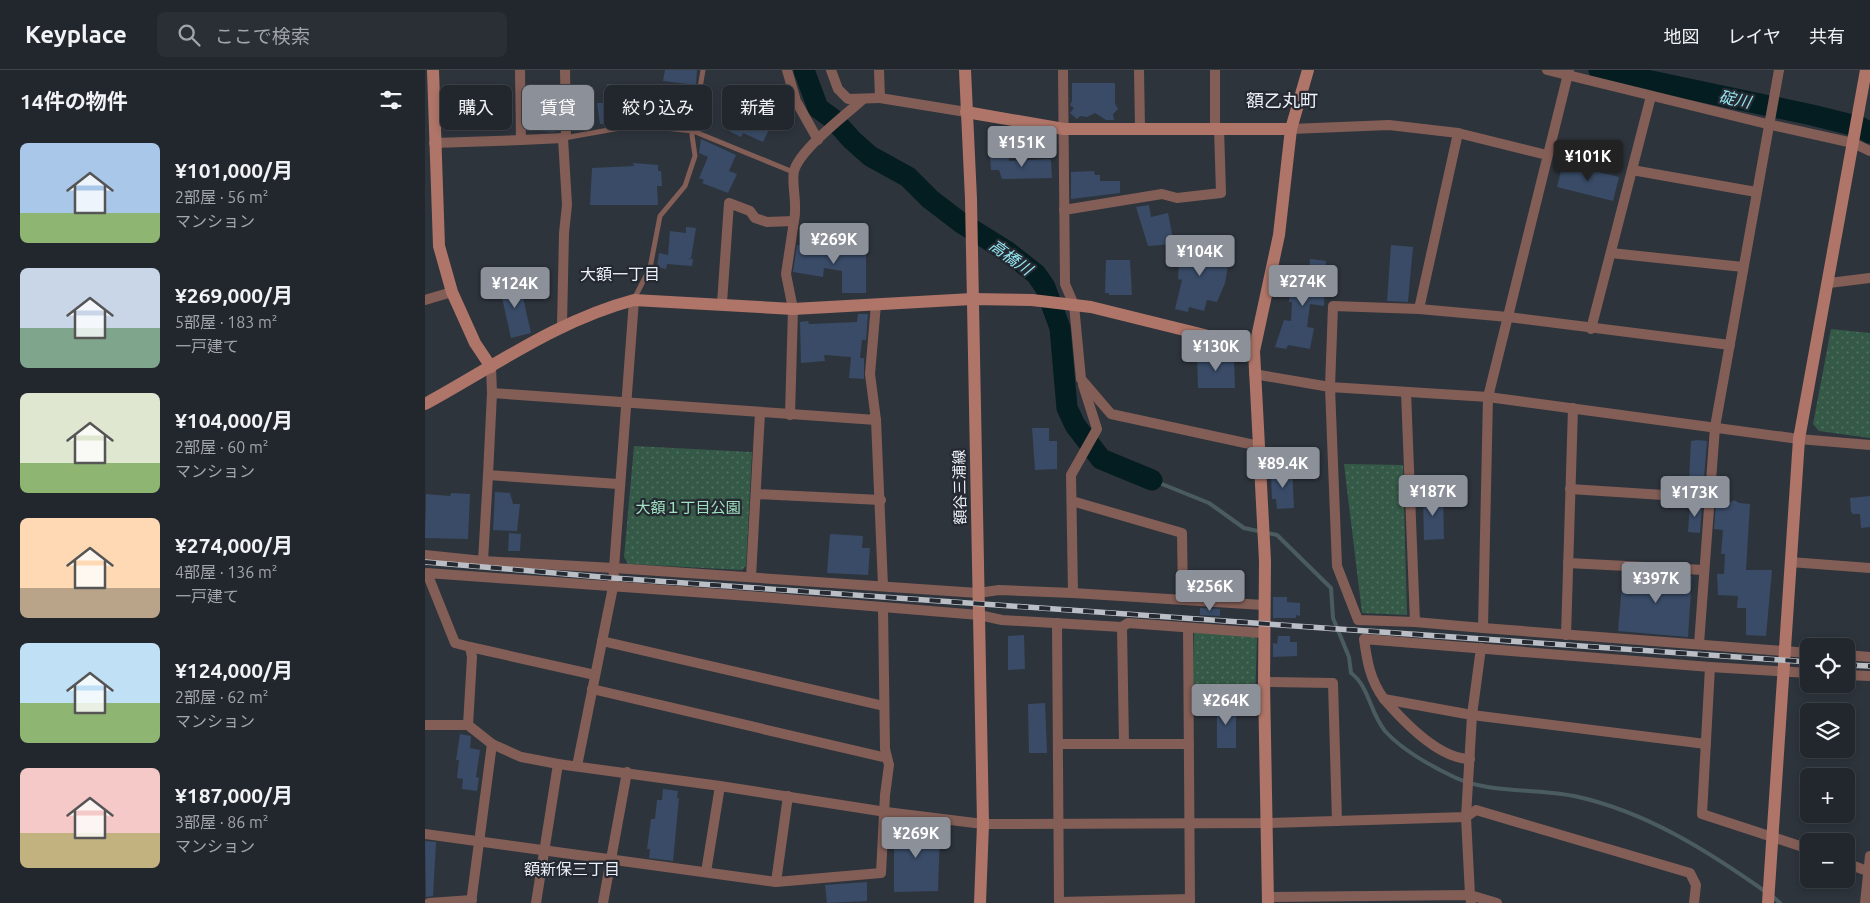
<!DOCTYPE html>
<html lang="ja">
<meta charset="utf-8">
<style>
body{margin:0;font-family:Ubuntu,"Noto Sans JP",sans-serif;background:#2a2f35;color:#f1f3f6;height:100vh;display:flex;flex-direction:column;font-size:19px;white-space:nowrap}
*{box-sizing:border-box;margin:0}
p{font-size:16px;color:#a2a5aa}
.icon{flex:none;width:28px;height:28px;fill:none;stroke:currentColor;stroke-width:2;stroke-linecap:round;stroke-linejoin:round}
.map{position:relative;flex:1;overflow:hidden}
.side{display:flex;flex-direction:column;background:#22272d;width:425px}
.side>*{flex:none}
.banner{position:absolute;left:15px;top:15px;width:475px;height:45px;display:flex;gap:10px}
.fabs{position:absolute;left:1375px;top:568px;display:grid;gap:10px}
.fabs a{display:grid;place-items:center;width:55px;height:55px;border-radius:8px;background:#22272d;box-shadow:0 2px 8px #0003,0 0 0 1px #3f4449;font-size:25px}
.price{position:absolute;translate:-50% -42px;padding:0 11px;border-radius:5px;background:#8c9099;color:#fff;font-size:16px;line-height:32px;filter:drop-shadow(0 1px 2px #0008)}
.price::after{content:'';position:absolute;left:50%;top:30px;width:15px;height:11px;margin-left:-8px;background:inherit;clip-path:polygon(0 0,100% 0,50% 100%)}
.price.active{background:#222;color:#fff}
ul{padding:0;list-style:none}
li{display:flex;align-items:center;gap:15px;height:125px;padding:0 20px}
li span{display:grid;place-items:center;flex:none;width:140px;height:100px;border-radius:8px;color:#555}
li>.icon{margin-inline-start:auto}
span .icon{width:60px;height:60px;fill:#fffc;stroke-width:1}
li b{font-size:21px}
h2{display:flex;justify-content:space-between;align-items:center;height:60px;padding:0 20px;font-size:21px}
.tag{padding:0 18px;border-radius:8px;background:#22272d;box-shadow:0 2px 8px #0003,0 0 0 1px #3f4449;font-size:18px;line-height:45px}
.tag.active{background:#8c9099;color:#fff}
header{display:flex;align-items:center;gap:30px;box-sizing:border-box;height:70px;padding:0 25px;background:#22272d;border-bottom:1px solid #3f4449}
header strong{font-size:24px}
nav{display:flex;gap:28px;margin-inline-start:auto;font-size:18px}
.search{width:350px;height:45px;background:#2a2f35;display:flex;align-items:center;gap:12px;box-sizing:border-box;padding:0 18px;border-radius:8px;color:#a2a5aa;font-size:19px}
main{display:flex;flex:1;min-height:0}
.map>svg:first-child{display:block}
.park{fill:url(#park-dots)}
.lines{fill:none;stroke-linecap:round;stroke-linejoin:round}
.stream{stroke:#4a5c60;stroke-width:4}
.river{stroke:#041d20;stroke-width:21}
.building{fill:#394b67}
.lane{stroke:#835e56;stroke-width:5}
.street{stroke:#835e56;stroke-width:10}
.secondary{stroke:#af7568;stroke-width:12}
.rail-casing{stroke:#bbbfc5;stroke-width:5.5}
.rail{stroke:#252a32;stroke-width:4;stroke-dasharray:11;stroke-linecap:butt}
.labels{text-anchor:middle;stroke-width:4.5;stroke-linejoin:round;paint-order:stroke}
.street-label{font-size:15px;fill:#eceff5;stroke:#252a32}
.park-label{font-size:15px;fill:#a1e3c1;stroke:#252a32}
.water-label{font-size:16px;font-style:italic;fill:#93e6f2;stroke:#252a32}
.neighbourhood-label{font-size:16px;fill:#eceff5;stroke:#252a32}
.quarter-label{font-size:18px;fill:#eceff5;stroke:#252a32}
</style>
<header>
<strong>Keyplace</strong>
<div class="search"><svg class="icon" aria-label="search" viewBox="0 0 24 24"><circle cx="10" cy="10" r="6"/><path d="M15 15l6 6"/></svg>ここで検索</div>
<nav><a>地図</a><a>レイヤ</a><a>共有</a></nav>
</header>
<main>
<section class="side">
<h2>14件の物件<svg class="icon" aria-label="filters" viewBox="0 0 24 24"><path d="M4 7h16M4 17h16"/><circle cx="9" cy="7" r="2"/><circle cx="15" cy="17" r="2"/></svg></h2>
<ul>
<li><span style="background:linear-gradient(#a9c7e8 70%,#8fb573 0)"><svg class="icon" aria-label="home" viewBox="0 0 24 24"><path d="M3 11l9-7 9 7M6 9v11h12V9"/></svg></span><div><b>¥101,000/月</b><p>2部屋 · 56 m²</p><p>マンション</p></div></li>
<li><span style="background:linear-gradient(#c9d6e8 60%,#7fa58c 0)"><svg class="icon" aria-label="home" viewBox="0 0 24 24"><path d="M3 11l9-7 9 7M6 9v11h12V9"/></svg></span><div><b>¥269,000/月</b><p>5部屋 · 183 m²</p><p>一戸建て</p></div></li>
<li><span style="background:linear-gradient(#dfe7d0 70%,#8fb573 0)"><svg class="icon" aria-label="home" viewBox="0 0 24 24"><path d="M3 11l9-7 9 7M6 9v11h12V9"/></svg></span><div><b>¥104,000/月</b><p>2部屋 · 60 m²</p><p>マンション</p></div></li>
<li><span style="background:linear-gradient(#ffd9b3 70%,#b9a48a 0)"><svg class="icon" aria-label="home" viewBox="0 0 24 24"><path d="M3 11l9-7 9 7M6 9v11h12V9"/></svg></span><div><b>¥274,000/月</b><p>4部屋 · 136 m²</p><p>一戸建て</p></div></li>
<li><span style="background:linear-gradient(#bfe0f5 60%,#8fb573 0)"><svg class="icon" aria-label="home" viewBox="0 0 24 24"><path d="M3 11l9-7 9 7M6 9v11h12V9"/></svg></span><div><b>¥124,000/月</b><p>2部屋 · 62 m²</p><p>マンション</p></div></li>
<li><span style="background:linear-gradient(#f6c9c9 65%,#c2b280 0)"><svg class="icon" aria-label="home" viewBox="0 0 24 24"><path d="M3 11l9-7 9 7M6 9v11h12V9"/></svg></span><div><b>¥187,000/月</b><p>3部屋 · 86 m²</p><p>マンション</p></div></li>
</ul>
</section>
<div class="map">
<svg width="1445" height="833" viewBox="0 0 1445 833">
<defs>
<pattern id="park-dots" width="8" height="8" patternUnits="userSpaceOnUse" patternTransform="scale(1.25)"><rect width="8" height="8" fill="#355947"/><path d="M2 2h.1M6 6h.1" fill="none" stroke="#527162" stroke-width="1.8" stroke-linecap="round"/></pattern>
</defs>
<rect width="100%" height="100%" fill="#2e343c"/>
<g class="park">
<path d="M1406,259L1445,263V368L1394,361L1388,354Z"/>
<path d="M209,376L327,382L321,496L317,500L203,494L199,487Z"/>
<path d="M919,394L978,395L982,545L937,543Z"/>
<path d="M769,562L832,566L830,632L767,629Z"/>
</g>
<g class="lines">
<g class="stream">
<path d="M727,410L784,433L819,458L852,465L906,518L908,548L924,587L926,603C944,616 945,643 960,661C977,680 1006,696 1029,707C1063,724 1113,718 1149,726C1220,741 1283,781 1341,822"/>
<path d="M1347,826L1355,833"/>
</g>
<g class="river">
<path d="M379,0L393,38L408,49L427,70L445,86L483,107L505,129L535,152L583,182L611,204L620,217L635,258L642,338L650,355L676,389L727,410"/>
<path d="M1174,0L1387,45L1435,57L1445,63"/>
</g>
</g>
<g class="building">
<path d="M240,0H272L271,15L238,11Z"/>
<path d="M647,13H690V34L693,39L688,44L689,50H681L670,43L662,47L655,46L652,49L645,43L649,38L645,35L647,31Z"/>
<path d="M182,14H196L201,53L175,54L172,33H181Z"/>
<path d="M133,23L130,62L103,60L102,33H120V24Z"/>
<path d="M349,29L360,34L353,49L350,47L338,72L318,63L316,67L304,61L319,32L343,42Z"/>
<path d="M276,69L311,85L304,101L312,104L303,123L277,113L279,110L274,108L283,87L274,83Z"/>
<path d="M565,86H584V91L624,89L626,90L627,108L577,109L574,100H566Z"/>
<path d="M208,93L233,95V101H236L237,116H232L233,135H165L167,98L209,96Z"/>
<path d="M1138,93L1194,107L1188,131L1132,117Z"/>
<path d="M669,101L670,105H675V111H695V123L646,129V102Z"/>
<path d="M724,135L726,147L743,143L749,174L723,176L711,137Z"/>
<path d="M261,157L271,158L266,188H262L268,189L267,196L242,194L241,199L232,197L234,183L243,185L245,161L261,163Z"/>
<path d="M755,174L769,175V177L795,183L794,189L804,191L800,213L792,232L782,230L779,241L764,237L763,242L750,239L757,210L753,209Z"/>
<path d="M372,175L419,180H441V223H417V201L399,198L398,207L368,202Z"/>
<path d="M966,175L988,177L983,232L962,231Z"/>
<path d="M885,189L901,191L899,236L885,234L882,257L889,258L885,279L863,275L861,279L850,277L859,250L866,251L867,232H864L867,206L883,208Z"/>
<path d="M681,190H705L707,225H684V223H680Z"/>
<path d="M94,210L106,263L86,268L74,214Z"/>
<path d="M433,244H443L441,270H437L435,288H439V309L424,308L426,287L399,285L400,291L376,293L375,252L383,251L384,254L432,252Z"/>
<path d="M772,285H805V289H809L810,318H773Z"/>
<path d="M607,358H624V371H632V399L610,400Z"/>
<path d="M1273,370L1282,371L1278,421L1260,419V411H1264L1266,371Z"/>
<path d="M850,399H867L869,438L852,439L851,429H847L846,407H850Z"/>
<path d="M70,422L85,423L88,434H95L92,461L68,460Z"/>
<path d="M26,423L45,424L43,469L0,468L1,424L25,426Z"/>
<path d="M998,425H1018L1019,469L999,470Z"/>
<path d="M1445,426V457L1436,458L1435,444H1428L1426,442L1425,428Z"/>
<path d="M1309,430L1314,433L1325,434L1321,500H1347L1341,566L1321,565V538H1312L1313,526L1293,525L1292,504H1299L1300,484H1296L1298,460L1289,459L1291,432H1306Z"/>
<path d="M1265,434H1277L1275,463L1263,462Z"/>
<path d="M84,463L96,464L95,481H83Z"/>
<path d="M405,464L438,466L437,478H445L443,505L402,503Z"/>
<path d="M1198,503L1267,506L1263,567L1193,561Z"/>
<path d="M766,510L795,511V525L765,522Z"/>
<path d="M848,527H862V532L875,533V546L871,545V548H848Z"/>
<path d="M775,538L795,539V546L775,545Z"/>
<path d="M599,565L600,599L583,600V566Z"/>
<path d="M853,566H865V572H872V586L848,587V573L852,574Z"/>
<path d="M620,633L622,683H604L603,634Z"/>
<rect x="792" y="634" width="19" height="44"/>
<path d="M35,664L46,666L45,678L55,680L51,707L54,708L52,721L37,719L38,709L32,708L34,690H31Z"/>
<path d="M238,719L253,721L252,728H254L248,791L224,788L225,779H222L226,749H230L232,730H237Z"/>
<path d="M469,750L483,752V761H515L513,821L469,822Z"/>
<path d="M0,771L11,772L8,826L1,827Z"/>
<path d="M442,812V831L402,833L400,815Z"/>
</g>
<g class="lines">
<g class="lane">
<path d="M139,68L212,55L268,61L368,102"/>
<path d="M209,229L225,198L235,146L260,116L270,86L267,65L278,0"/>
</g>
<g class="street">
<path d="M362,0L371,31L393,70"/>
<path d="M406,0L413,19L423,29L455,28"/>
<path d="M454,0L455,28L541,42"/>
<path d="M638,0L640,214L649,235L656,309L686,344L834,376"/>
<path d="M714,0L715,58"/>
<path d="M1122,0L1342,54L1428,73L1445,81"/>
<path d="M1144,0L1063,327L1374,369L1445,375"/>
<path d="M790,58V0"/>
<path d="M866,59L964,55L1033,63L1122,85"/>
<path d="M138,68L141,65L140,0"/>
<path d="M96,70L138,68L142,135L139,163L137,256"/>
<path d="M9,73L96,70L95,0"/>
<path d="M1207,100L1331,122"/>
<path d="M639,140L737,124L752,128L796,123L794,58"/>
<path d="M369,151C373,133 366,114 369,101C375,79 421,45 438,29"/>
<path d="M1186,183L1318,197"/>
<path d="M1404,213L1445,208"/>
<path d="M0,230L27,222"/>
<path d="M209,230L189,498L553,523L574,520L648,523L838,535"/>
<path d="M297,233L304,133L325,141L330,148L342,152L369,151L361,204L368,239L365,345"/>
<path d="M994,239L1083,247L1305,275"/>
<path d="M1166,259L1226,26"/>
<path d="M66,297L67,323L63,405L193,414"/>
<path d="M829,304L905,317L912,496L933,550L990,552L1058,558L1063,327L905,317L908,236L994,239L1033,63"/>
<path d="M981,322L990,552"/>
<path d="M67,323L451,350L445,304L451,234"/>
<path d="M451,350L458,516"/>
<path d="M1145,419L1285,428"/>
<path d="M331,424L456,430"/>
<path d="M647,431L757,463L758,530"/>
<path d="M0,485L58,491L189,498L188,517L152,696"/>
<path d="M58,491L63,405"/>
<path d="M1365,492L1445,498"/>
<path d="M1143,493L1279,500"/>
<path d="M326,507L335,343"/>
<path d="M648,523L646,405L672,359L658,315"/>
<path d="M632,553L634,833"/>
<path d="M697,557L699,674"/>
<path d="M763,558L765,833"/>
<path d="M1058,558L1384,583"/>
<path d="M1141,565L1148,338"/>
<path d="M177,571L459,636"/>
<path d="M1274,574L1290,357L1354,0"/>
<path d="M45,577L170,605"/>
<path d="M1056,578L1047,645L1281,674"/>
<path d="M1421,585L1445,587"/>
<path d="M1285,597L1277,744L1384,779"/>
<path d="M1421,605L1445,606"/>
<path d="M839,612L908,613L912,751"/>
<path d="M167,619L462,688"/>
<path d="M959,629C978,651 1014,689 1045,689"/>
<path d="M0,655H43L67,674L96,687L133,694L295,716L281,802"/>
<path d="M43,655L47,587L45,577L30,573L2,503L324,526L554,545L577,550L697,557L703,553L838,563"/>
<path d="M633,674H764"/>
<path d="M295,716L461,742L558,754L841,753L1041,747L1047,645L959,629C945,610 942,591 939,569L1285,597L1384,603"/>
<path d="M0,764L351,812L456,803L460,725L464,695L460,679L458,538"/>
<path d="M1421,793L1445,802"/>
<path d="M351,812L363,726"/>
<path d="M843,827L1045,825L1046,833"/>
<path d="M634,832L765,829"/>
<path d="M4,833L47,830"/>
<path d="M46,833L67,674"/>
<path d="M111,833L133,694"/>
<path d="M178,833L202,702"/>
<path d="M1072,833L1045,825L1041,747L1051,740L1265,803L1271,815L1269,833"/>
<path d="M1440,833L1445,786"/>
</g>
<g class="secondary">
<path d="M8,0L14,176L27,222L50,273L66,297"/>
<path d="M540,0L546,129L558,754L555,833"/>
<path d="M541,42L639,59H866L854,165L829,281L840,491L839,612L843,833"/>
<path d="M866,59L883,0"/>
<path d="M0,334C68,297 133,250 209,230L368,239L547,229L607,230L666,237L816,274L829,281"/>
<path d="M1343,833L1374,369L1441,0"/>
</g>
<g class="rail-casing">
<g id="rail">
<path d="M0,492L188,508L1384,592"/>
<path d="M1421,595L1445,596"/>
</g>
</g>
<use href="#rail" class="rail"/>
</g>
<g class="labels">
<g class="street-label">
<text transform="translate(535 417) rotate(-91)" y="5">額谷三浦線</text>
</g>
<g class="park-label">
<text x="263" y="443">大額１丁目公園</text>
</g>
<g class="water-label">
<text transform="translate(1310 29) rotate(12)" y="6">碇川</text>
<text transform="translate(586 187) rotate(36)" y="6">高橋川</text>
</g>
<g class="neighbourhood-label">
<text x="195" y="210">大額一丁目</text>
<text x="147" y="805">額新保三丁目</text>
</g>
<g class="quarter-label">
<text x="857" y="37">額乙丸町</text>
</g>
</g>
</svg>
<div class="fabs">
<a><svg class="icon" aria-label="locate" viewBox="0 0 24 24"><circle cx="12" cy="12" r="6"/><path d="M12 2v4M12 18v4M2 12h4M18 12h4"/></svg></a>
<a><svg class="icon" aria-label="layers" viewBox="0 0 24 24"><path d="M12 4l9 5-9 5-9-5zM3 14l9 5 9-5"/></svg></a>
<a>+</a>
<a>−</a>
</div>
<b class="price" style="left:597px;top:98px">¥151K</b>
<b class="price active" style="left:1163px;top:112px">¥101K</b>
<b class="price" style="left:409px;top:195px">¥269K</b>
<b class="price" style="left:775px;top:207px">¥104K</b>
<b class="price" style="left:878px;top:237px">¥274K</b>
<b class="price" style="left:90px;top:239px">¥124K</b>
<b class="price" style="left:791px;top:302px">¥130K</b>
<b class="price" style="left:858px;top:419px">¥89.4K</b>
<b class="price" style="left:1008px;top:447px">¥187K</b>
<b class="price" style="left:1270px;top:448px">¥173K</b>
<b class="price" style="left:1231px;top:534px">¥397K</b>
<b class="price" style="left:785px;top:542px">¥256K</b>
<b class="price" style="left:801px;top:656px">¥264K</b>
<b class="price" style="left:491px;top:789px">¥269K</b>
<div class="banner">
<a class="tag">購入</a>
<a class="tag active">賃貸</a>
<a class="tag">絞り込み</a>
<a class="tag">新着</a>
</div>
</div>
</main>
